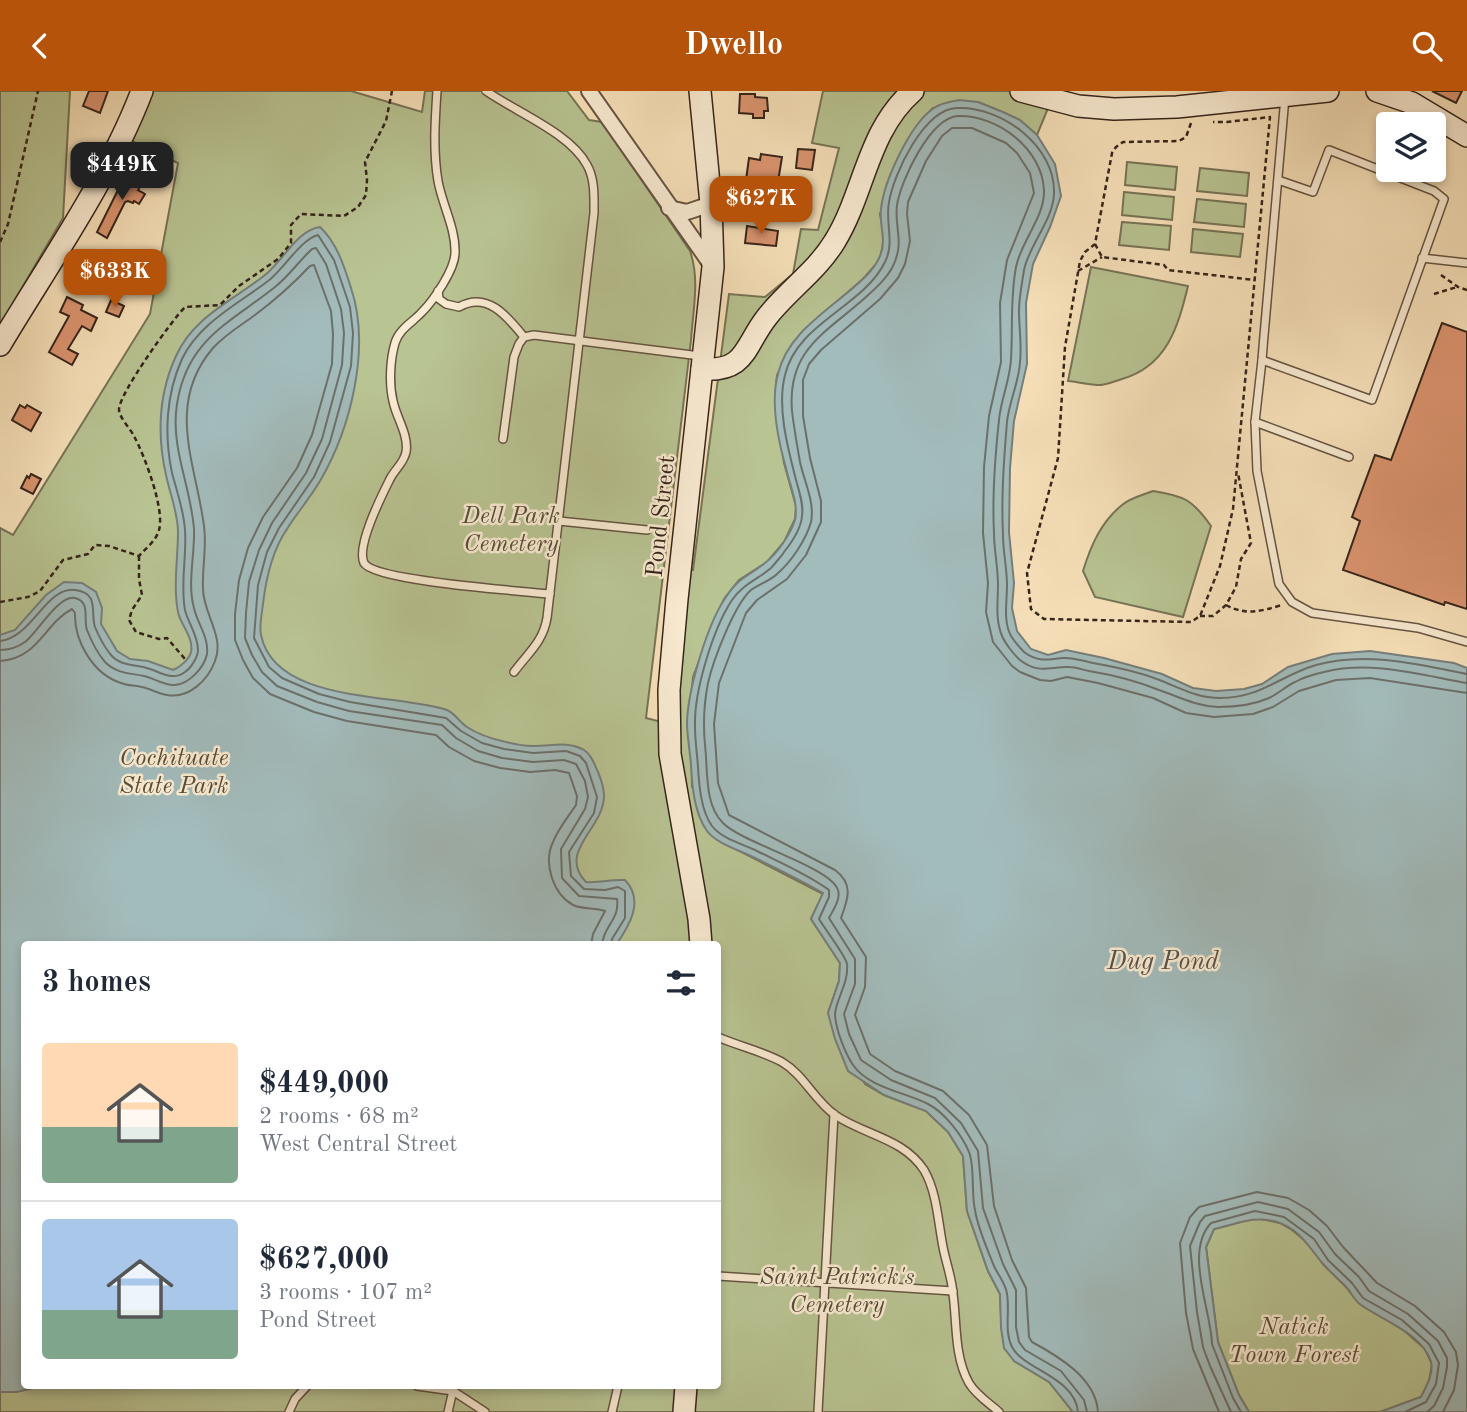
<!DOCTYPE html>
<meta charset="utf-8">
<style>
body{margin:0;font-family:"Old Standard TT",serif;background:#f6f6f7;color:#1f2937;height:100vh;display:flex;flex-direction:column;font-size:26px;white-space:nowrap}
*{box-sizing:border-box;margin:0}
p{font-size:23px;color:#747a83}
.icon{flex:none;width:38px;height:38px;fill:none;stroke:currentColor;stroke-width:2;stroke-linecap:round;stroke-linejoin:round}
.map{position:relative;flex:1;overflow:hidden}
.side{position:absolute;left:21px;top:850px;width:700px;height:448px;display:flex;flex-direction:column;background:#fff;border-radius:7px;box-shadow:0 4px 10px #0003}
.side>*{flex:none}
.buttons{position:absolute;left:1376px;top:21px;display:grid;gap:14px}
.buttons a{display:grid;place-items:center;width:70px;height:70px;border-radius:7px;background:#fff;box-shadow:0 4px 10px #0003;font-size:35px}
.price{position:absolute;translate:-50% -60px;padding:0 16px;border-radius:14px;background:#b45309;color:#fff;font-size:23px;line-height:46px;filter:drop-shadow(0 2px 4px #0008)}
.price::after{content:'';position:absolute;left:50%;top:42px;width:21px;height:16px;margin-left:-10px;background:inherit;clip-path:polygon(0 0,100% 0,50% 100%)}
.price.selected{background:#222;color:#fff}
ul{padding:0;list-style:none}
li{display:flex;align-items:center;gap:21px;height:175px;padding:0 21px}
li+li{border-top:2px solid #e0e1e3}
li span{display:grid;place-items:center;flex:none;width:196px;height:140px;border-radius:7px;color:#555}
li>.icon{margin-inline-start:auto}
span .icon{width:84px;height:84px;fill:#fffc;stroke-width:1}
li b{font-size:30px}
h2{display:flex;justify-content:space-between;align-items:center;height:84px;padding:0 21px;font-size:30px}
header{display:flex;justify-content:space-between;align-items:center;height:91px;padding:0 21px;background:#b45309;color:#fff;font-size:32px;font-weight:600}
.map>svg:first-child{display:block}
.green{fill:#b9c493;stroke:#777457;stroke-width:2;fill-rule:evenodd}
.water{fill:#a2bbbb;stroke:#767f7b;stroke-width:2}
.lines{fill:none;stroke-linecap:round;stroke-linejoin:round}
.shore{stroke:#6c706b;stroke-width:2}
.building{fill:#dc9570;stroke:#35241b;stroke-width:2}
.lane-casing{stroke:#665443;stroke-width:10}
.street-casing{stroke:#665443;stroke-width:18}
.secondary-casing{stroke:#35241b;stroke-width:24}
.path{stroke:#35241b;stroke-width:2.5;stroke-dasharray:5 3.5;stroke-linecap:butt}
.lane{stroke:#faecd3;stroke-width:7}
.street{stroke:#faecd3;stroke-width:14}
.secondary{stroke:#faecd3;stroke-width:21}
.labels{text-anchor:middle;stroke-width:5;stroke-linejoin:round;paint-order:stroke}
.park-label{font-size:24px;font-style:italic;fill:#564c39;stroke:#faecd3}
.street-label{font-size:24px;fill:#35241b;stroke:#faecd3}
.water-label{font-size:26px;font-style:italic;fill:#56514b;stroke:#faecd3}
</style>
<header><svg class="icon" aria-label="back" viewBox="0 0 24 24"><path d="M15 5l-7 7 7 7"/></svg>Dwello<svg class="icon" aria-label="search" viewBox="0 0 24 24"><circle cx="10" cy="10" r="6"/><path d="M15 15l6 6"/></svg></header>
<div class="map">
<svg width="1467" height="1321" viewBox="0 0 1467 1321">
<rect width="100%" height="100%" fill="#f8e2bb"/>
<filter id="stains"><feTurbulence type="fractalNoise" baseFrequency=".00286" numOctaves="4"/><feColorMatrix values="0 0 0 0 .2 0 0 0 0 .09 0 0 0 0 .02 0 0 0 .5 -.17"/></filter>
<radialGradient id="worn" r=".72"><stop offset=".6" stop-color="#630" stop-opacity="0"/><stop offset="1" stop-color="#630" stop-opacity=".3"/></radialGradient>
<g class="green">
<path d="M0,0H70L63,127L0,234Z"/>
<path d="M142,0H351L422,21L425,0H567L589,29L602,31L690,160C700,188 693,220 691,249L646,627L669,633L680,476L693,479L729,203L765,206L793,183L801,138L818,139L839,57L812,52L823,0H1055L1037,44L1020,29L978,11L933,17L922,28L903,57L880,123L884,146L881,164L876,173L863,188L803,240L777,284L775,305L777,328L784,372L796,415L795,428L784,451L767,471L739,489L724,508L716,526L693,586L691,608L692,696L726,753L823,803L811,828L840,872L839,890L828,922L865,993L884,1004L926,1020L948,1041L963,1065L967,1120L988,1180L1000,1203L1001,1225L1014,1270L1049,1291L1073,1321H0V437L13,444L150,223L178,72L123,46ZM24,854H718V1295H24Z"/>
<path d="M1127,71L1177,76L1175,99L1125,94Z"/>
<path d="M1200,77L1249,82L1247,105L1197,100Z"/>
<path d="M1124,101L1174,106L1172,129L1122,124Z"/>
<path d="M1197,108L1246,113L1244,136L1194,131Z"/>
<path d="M1122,131L1171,135L1169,159L1119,154Z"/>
<path d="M1193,138L1243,143L1240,166L1191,161Z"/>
<path d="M1091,176L1188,195C1178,236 1167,275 1122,288C1115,290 1108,293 1101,294C1090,294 1078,291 1068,290Z"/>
<path d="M1153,400C1184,405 1192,408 1211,435L1183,526L1095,506L1083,480C1091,454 1101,431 1122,414C1130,407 1143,404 1153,400Z"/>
<path d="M1256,1127L1280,1132L1292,1139L1309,1153L1323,1173L1347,1197L1359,1212L1399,1235L1425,1258L1432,1273L1429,1291L1421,1306L1380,1321H1249L1239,1304L1218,1251L1206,1156L1214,1138Z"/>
</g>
<g class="water">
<path d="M959,9L978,11L1003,21L1020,29L1037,44L1055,73L1061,105L1050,136L1033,173L1026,212L1027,273L1014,330L1010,377L1009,441L1014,492L1012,517L1017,540L1031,558L1048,564L1066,559L1104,567L1162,583L1193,597L1216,600L1244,598L1262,593L1288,576L1332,563L1370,560L1454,572L1467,577V1321H1380L1421,1306C1426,1296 1434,1282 1431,1271C1423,1243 1382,1229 1361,1214C1355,1210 1352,1203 1347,1197C1340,1189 1331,1182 1324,1174C1310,1158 1300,1138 1277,1131C1254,1124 1237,1133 1214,1138L1206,1156L1218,1251L1239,1304L1249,1321H1073L1049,1291L1014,1270L1004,1257L1001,1237L1000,1203L988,1180L967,1120L963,1065L948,1041L926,1020L884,1004L848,980L835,948L828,922L839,890L840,872L811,828L823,802C800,789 776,777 753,766C739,759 717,753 707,740C694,722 692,694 691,674C690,660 687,645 687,631C688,599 707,533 726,506C740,485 748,486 765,472C777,463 790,444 795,429C799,413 789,392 786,377C778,349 770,312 778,283C787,244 824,222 853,197C863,188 875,178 880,165C887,149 879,135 881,118C884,90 910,33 934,17C941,12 950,11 959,9Z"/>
<path d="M320,136C337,152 344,175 351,197C371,256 351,337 320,390C310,407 297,422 287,438C272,460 266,487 263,513C262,522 259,535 261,544C275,613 396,602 447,619C455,622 459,631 467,636C479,644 492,648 506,651C514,653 523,655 532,655C549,656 567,649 584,659C592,664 594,673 598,681C601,688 604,699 604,706C603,738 557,761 586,791C600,792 612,788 625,789C645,810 629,835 616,854H24V1295H41L17,1301H0V544L15,539L46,504L64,491L82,492L96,501L102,517L101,533L117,560L130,568L148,570L173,579C180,576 189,569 191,561C194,546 180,533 178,521C173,495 178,467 178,441C178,422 170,403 166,384C157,344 159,302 176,265C193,226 234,209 265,184C283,170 297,139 320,136Z"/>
</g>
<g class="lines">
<g class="shore">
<path d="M0,550C32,547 46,495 75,499C100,502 90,521 95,536C98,544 105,557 111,564C121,576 137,573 150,578C162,582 173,590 185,581C191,577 198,566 198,559C198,544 188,532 185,519C180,492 187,465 185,439C184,420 177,401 172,382C164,344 166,303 182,268C199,232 238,213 268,190C283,179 301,148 318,144L334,169L350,216L353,242L351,275L330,351L314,386L279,437L267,461L258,494L254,547L269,576L282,587L319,603L350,611L446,627L461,640L482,652L504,658L533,662L566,660L580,665L586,672L597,706L594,722L569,761L571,785L584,798L605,799L618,796L625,800V827L612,848L611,854"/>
<path d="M0,559C8,559 18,556 25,551C37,542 59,503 75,507C91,511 83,528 87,539C91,549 98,563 105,571C117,583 130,582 144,585C154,587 164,595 175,594C189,593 204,577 207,563C209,546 197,532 194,517C187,492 195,464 194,438C191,396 170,356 177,313C187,248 230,232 275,196C289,185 299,170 312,158L316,157L326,173L341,218L344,242L342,274L322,348L306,382L272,432L259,459L249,491L246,522L245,547L252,564L262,581L277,595L317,611L349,620L442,634L456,647L478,660L502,667L533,671L564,669L576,673L585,690L588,706L585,718L561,758L562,787L579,805L617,808C620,829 603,835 602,854"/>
<path d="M0,570C38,568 44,533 72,518L75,522C74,550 93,583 121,592C128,595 135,594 142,596C151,598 159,603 167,604C189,608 208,589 215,570C225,546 203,522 203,498C202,478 207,455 204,435C196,373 165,313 213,257C226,243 240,235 255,224C275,209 293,193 310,175L314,174L331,220L333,243L332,273L312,344L297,377L263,426L248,457L239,489L235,523V549L243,569L253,587L270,603L314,621L347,630L436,644L449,656L474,670L500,677L530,681L555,679L569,682L577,705L576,714C568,726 558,738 553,751C543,772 553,803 573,814C583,819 595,816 605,820L593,843L591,854"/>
<path d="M1078,1321C1075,1286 1024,1279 1012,1256C1004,1240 1010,1220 1007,1203C1006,1193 998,1184 994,1175C987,1157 978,1138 975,1119C971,1102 975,1076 969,1061C962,1044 944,1021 928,1013C905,1001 869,997 853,974C845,962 836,939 835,924C835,909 849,893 847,873C846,865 824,837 819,828L829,806V799C807,783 781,772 757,760C743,753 722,748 712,735C701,720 699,694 698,676C697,662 695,649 695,635C694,600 713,538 732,509C743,493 757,489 771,477C772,476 784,462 784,461C792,451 801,438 802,425C804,412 798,398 795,385C787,354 777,315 785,284C797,232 863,216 885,171C895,151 885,132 889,111C894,82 924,18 957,17C1001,15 1056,55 1054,103C1053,129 1029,154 1024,179C1022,193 1019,206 1019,220C1019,237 1022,254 1020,271C1019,291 1009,311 1007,331C1004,368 1001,406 1003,444C1003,460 1007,478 1007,494C1007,511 1003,530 1011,545C1015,551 1019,556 1024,561C1037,571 1048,569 1062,567C1072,566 1083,570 1093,572C1116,576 1140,581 1162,590C1182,598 1198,607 1220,607C1261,607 1279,585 1316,574C1365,560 1418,573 1467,583"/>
<path d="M1087,1321L1084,1309L1061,1280L1025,1259L1019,1251L1016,1236V1199L1003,1173L983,1117L978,1060L961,1032L935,1007L891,989L861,969L849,943L844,923L855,893V868L829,827C833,819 841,808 838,799C831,776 742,752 723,732C704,714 708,678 705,654C703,633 704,612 708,592C713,570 734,514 751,499C759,493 770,490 777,483C791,471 806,449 811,431C815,411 804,390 800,371C797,354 794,337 792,320C787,258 826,242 866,206C876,197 887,187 893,175C905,150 894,137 897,114C901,89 930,27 958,25C998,24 1042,58 1044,99C1045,126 1021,150 1016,176C1010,208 1013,236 1011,268C1010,289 1001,308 999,329C995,366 992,405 994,442C994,459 998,476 998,494C998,511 995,528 1002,545C1005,552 1014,564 1020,569C1039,584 1051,575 1069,576C1076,576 1083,579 1089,580C1113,584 1137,590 1159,599C1179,606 1196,615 1218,616C1235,616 1253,614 1269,607C1278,603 1286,595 1295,591C1304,586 1315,583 1324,581C1371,569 1421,584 1467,592"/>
<path d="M1098,1321C1096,1287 1058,1265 1032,1251L1029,1246L1026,1197L1012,1169L994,1115L987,1054L969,1024L943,1000L895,980L870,963L855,924L865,896L866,866L841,827C848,808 854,793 835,779L729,724L718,692L714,633L719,592L746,522L757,509L787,488L806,464L821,431V410L810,367L803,325V289L809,273L821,259L880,208L898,187L905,173L910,150L907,123L908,111L926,70L942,45L952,37H972L1006,52L1017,62L1030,82L1034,102L1007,169L1000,212L1001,271L989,325L984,376L983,442L988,492L986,521L993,551L1012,575L1020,581L1040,589L1051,590L1067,586L1098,592L1153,607L1186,622L1214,626L1253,623L1273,616L1299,600L1336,589L1370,587L1467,602"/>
<path d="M1219,1321L1193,1258L1186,1222L1180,1152L1190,1126L1199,1116L1257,1101L1288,1107L1309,1119L1327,1135L1343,1156L1377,1192L1415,1215L1444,1241L1456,1261L1458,1274L1454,1299L1443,1321"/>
<path d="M1231,1321L1210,1275L1203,1256L1197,1221L1190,1155L1200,1131L1205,1125L1258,1111L1288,1118L1319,1141L1335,1163L1359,1186L1369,1200L1408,1223L1438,1250L1447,1267V1276L1443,1297L1434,1315L1427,1321"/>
<path d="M1241,1321L1233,1307L1212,1253C1211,1218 1184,1161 1211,1132L1255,1120L1284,1126L1314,1148L1328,1169L1352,1192L1363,1207L1402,1229L1429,1253L1439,1272L1436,1293L1426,1311L1405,1321"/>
</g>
</g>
<g class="building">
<path d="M89,0H108L100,22L83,15Z"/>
<path d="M1432,0H1462L1456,12Z"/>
<path d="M740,3H755V6L767,7L768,20H764V27H753V23L739,22Z"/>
<path d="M798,58L815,59L812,79L796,77Z"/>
<path d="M761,63L782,66L776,103L765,101L766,92L746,89L749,67L760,69Z"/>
<path d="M127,81L143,90L138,99L145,103L139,113L134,110L133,112L128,110L125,111L107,147L97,141Z"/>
<path d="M747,135L778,140L776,155L745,152Z"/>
<path d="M67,206L83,214L81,219L97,227L91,240L82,235L68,258L78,263L72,274L49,261L69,225L60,221Z"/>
<path d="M111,209L124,215L119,226L106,221Z"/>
<path d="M1442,232L1467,241V518L1445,511L1444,514L1343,479L1360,430L1352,426L1375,364L1391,369Z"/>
<path d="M20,314L25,317L27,314L41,322L31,340L12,329Z"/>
<path d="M31,383L41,388L33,403L21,397L27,385L29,387Z"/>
</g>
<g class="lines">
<g class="lane-casing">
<g id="lane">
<path d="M437,0C435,30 433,60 438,90C442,113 456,138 455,162C455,178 434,209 422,221C413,231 399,238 395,252C390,269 389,293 393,310C396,326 409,344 406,361C404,372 395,378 390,388C382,404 356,455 364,472C374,490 522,500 550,503"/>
<path d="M486,0C516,21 570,42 587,74C595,88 594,106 594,122L547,527C543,551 528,562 514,581"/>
<path d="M1278,89L1313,101L1329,59L1434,100L1444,108L1372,309L1262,269C1269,181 1277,93 1285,6"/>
<path d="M1422,167L1467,172"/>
<path d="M438,200L439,208L446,213L459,216C487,200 507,225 524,246"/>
<path d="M1262,269L1255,331L1257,380L1279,493L1292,511L1312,522L1418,537L1467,551"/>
<path d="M1255,331L1349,366"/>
<path d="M503,348L514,266L519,253L524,246L534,244L700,265"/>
<path d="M559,430L647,439"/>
<path d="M718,946C738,955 762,960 782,971C804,984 814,1009 835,1024C864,1044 903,1047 924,1079C937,1101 938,1131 943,1156C946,1172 952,1187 953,1203C957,1231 954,1266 969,1292C976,1304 989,1312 999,1321"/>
<path d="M718,1185L953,1200"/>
<path d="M417,1295L453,1300L485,1321"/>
<path d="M289,1321L295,1308L307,1295"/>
<path d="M448,1321L454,1295"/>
<path d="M612,1321L618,1295"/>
<path d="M818,1321L834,1023"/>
</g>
</g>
<g class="street-casing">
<g id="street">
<path d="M589,0L712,175"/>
<path d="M669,117L687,121L711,113"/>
</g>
</g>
<g class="secondary-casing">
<g id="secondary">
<path d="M700,0L711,113L713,176L677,508L669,599L670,663L699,828L701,854"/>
<path d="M1021,0L1078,15L1114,18L1177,16L1328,0"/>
<path d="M1377,0L1412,12L1467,45"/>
<path d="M0,254C49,172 108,89 142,0"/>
<path d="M702,278C747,281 744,255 767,226C788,199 817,180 835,150C865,101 867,40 913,0"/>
<path d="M684,1321L686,1295"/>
</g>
</g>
<g class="path">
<path d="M1191,32L1186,46L1179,50L1123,51L1116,56L1112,62L1095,153L1085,161L1080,170L1065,256L1058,367L1027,482L1031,518L1044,528L1191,531L1200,525L1220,475L1233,418L1270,26L1227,31H1213"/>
<path d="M0,151L8,133L38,0"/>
<path d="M1095,153L1102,166L1164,174L1168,179L1255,189"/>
<path d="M1078,180L1102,166"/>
<path d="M1441,184L1458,196L1467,199"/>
<path d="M1434,203L1457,196"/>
<path d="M139,465V488L142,504L132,519L129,529L136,541L159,548L167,547L185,568"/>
<path d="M0,511L28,506L40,500L63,469L88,463L95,454L109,455L139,465C146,457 156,450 159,439C165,419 145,366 135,347C131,338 120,328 119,319C118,304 172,229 185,216L220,214L239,195L278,168L291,152V134L301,123L344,125L358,116L366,104L367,89L365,71L386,30L392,0"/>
<path d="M1226,514C1246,525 1261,520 1282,514"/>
<path d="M1200,525H1213L1226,514L1236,496L1241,468L1251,452L1238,382"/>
</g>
<use href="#lane" class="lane"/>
<use href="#street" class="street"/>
<use href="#secondary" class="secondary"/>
</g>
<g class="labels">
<g class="park-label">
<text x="511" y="432">Dell Park<tspan x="511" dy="28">Cemetery</tspan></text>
<text x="174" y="674">Cochituate<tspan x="174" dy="28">State Park</tspan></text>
<text x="837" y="1193">Saint Patrick's<tspan x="837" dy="28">Cemetery</tspan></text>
<text x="1294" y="1243">Natick<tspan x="1294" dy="28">Town Forest</tspan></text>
</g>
<g class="street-label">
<text transform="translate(660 425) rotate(-84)" y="8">Pond Street</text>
</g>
<g class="water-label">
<text x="1163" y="878">Dug Pond</text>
</g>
</g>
<rect width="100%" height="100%" filter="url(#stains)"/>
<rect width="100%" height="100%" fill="url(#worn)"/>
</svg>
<div class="buttons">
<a><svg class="icon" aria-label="layers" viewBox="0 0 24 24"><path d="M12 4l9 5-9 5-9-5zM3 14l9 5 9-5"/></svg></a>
</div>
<b class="price selected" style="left:122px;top:111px">$449K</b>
<b class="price" style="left:761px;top:145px">$627K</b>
<b class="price" style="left:115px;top:218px">$633K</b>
<section class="side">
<h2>3 homes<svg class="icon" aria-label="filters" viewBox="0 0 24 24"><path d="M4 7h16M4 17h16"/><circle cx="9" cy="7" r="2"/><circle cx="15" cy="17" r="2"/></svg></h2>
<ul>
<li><span style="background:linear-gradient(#ffd9b3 60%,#7fa58c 0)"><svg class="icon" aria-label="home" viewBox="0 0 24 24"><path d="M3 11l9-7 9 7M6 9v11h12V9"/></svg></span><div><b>$449,000</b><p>2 rooms · 68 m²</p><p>West Central Street</p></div></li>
<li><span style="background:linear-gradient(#a9c7e8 65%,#7fa58c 0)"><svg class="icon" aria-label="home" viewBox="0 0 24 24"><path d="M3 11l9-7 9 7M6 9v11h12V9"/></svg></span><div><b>$627,000</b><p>3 rooms · 107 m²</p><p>Pond Street</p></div></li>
</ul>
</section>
</div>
